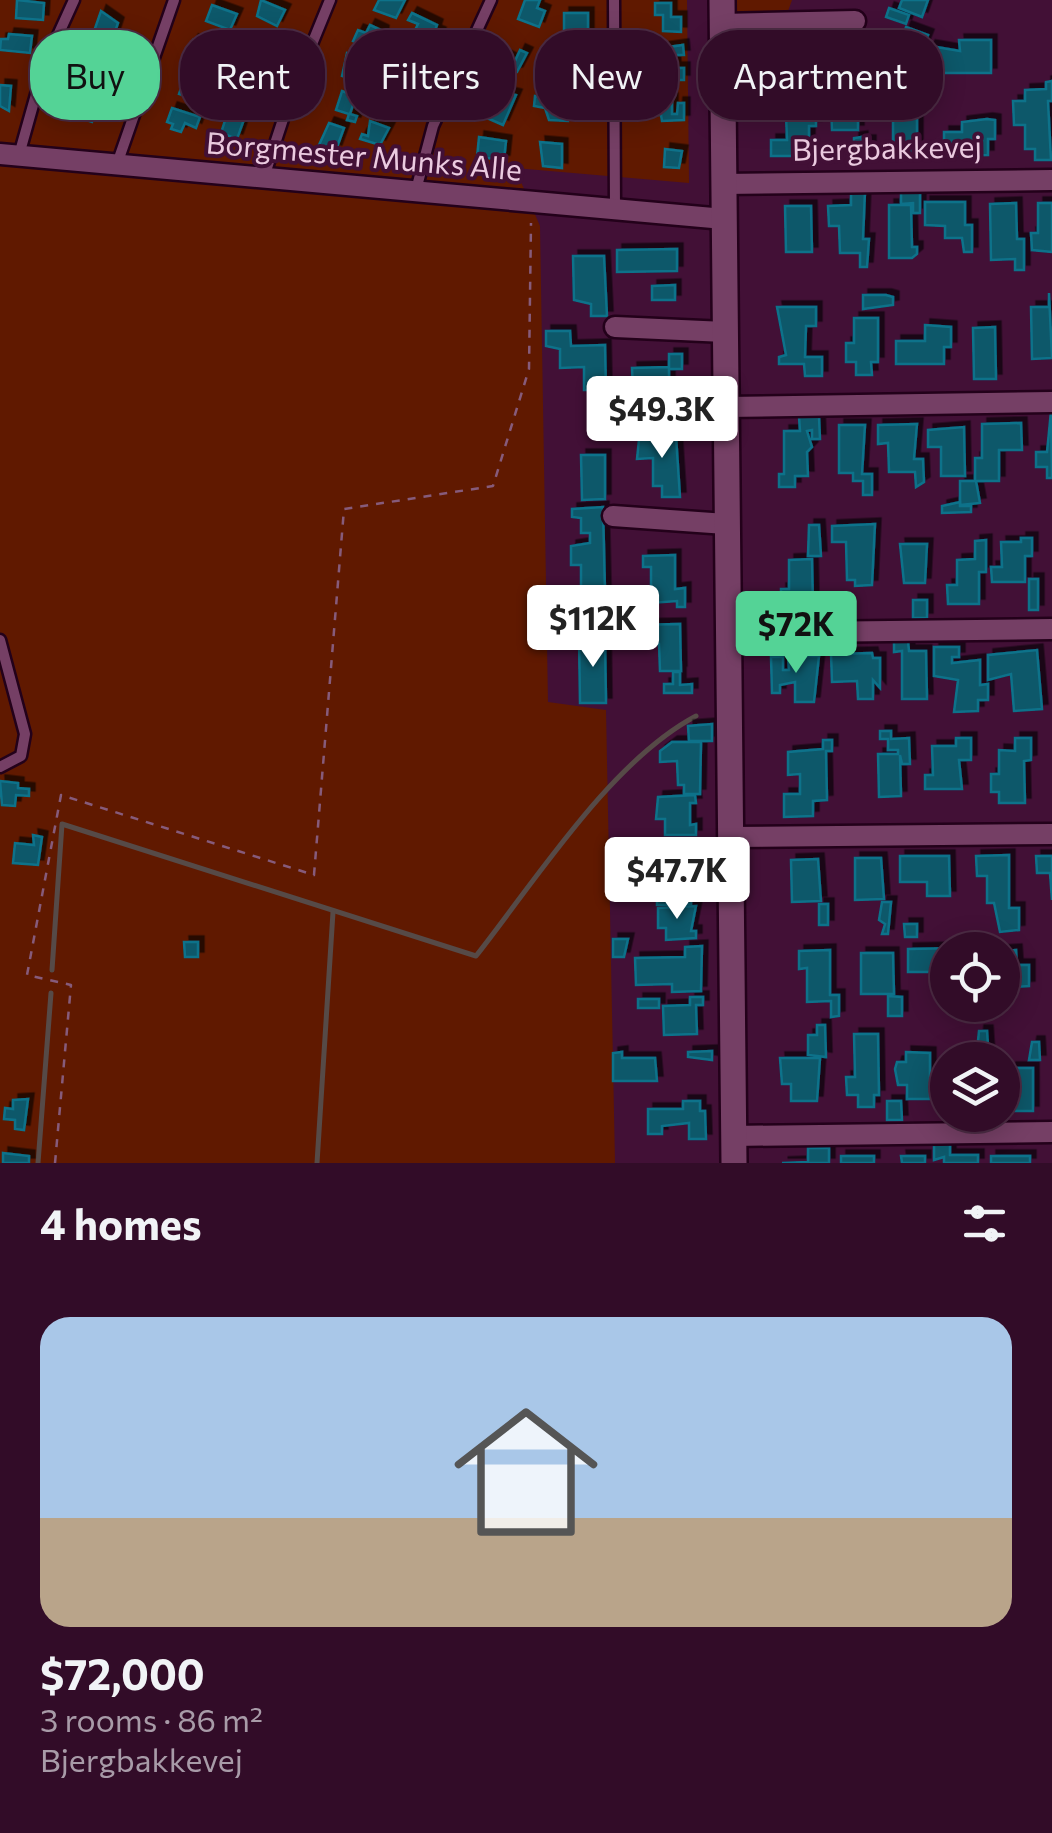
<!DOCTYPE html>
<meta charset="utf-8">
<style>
body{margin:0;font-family:Commissioner,sans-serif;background:#3a1530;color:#f1f3f6;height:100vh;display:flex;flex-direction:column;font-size:38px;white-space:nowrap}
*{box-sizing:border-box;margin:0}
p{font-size:32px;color:#a89ba8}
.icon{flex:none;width:55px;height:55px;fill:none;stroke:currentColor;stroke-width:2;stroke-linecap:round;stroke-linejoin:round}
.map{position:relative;height:1163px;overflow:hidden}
.side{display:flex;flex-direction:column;background:#320c28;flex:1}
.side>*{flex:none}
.hud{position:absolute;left:30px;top:30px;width:992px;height:90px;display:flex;gap:20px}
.tools{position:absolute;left:930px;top:932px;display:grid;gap:20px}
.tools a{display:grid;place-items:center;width:90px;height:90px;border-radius:50%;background:#320c28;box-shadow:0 5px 25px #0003,0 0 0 2px #4d2c45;font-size:50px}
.price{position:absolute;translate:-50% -85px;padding:0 22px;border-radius:10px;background:#fff;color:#222;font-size:32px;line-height:65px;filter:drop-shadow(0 2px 5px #0008)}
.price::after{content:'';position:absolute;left:50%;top:60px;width:30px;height:22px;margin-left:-15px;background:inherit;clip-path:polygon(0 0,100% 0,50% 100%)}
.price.on{background:#54d396;color:#111}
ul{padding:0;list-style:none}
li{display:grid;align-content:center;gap:20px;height:530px;padding:0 40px}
li span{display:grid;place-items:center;height:310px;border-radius:30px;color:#555}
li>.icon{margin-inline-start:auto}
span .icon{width:180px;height:180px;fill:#fffc;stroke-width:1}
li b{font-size:42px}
h2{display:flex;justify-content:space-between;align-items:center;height:120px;padding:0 40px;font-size:42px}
.tag{padding:0 35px;border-radius:40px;background:#320c28;box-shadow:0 5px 25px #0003,0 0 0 2px #4d2c45;font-size:35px;line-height:90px}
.tag.on{background:#54d396;color:#111}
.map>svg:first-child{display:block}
.green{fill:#601900}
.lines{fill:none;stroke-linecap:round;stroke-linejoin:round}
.stream{stroke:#564a47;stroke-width:5}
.building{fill:#0f586a;stroke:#09728a;stroke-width:2.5;filter:url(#shadow)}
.service-casing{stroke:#23011a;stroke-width:15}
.minor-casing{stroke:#23011a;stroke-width:25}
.tertiary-casing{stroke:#23011a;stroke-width:30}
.path{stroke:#865b7b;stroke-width:2.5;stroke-dasharray:8 8;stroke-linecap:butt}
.service{stroke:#753f65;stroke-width:10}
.minor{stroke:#753f65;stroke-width:20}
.tertiary{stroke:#753f65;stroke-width:25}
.labels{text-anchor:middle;stroke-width:8;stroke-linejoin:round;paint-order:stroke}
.street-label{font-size:30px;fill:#ebcbe0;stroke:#421036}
</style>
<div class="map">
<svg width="1052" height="1163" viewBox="0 0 1052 1163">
<defs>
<filter id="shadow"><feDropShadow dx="5.5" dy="-5.5" stdDeviation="0" flood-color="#0009"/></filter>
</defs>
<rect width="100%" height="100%" fill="#421036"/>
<g class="green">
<path d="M0,0H687L689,183L515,168L540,226L548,702L606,710L615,1163H0Z"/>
<path d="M735,0H792L787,14L735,13Z"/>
</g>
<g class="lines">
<g class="stream">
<path d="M52,970L62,824L476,956C536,880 611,761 696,716"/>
<path d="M38,1163L51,993"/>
<path d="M317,1163L333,912"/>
</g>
</g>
<g class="building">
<path d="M17,0L44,3L43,20L16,18Z"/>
<path d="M261,0L285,10L277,26L257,16Z"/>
<path d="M405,0L396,18L374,10L379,0Z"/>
<path d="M525,0H540L537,8L545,11L539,27L518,19Z"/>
<path d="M902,0H928L922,17L899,8Z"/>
<path d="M655,3H671V17H681V32L663,31V15H655Z"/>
<path d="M212,5L237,14L230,30L206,21Z"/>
<path d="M889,8L909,15L906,24L886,17Z"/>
<path d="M101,11L118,23L112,41L93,34Z"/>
<path d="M412,13L437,25L435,31L440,33L435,44L412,36L418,24L408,20Z"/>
<rect x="564" y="13" width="24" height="23"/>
<path d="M370,25L383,31L382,47L377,44L375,50L353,41L358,30L366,33Z"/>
<path d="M906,27L928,35L922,50L917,48L914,55L898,49Z"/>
<path d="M9,34L32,36L30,53L0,50L1,39H8Z"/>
<path d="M193,40L220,50L214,66L187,56Z"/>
<path d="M246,40L274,51L269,66L240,55Z"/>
<path d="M959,40H991V73H942L926,70L925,63L912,60L925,57L930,46L960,51Z"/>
<path d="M683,45L684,55H674L675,68H684V80H676L675,71L661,72L658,59L662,48Z"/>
<path d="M520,50L527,53L517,72H503L505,56L515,61Z"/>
<path d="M399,51L410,56L408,78L386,68Z"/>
<path d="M347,53L376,62L372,71L364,68L359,82L342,76Z"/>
<path d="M95,59L113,67L106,84L87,75Z"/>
<path d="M852,59H870V81L852,82Z"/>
<path d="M546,64L569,66V77L561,76V82L545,81Z"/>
<path d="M233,70L252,77L245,99L233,95Z"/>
<path d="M185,76L198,80L191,98L179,94Z"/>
<path d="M909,78H923L924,96H910Z"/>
<path d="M1052,81V101H1048L1051,160H1035V149H1025V125H1014L1013,101H1025V90L1046,89V82Z"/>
<path d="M0,85L11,86L9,111L0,106Z"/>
<path d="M824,85H858V130H832L831,105H824Z"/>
<path d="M487,88L516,95L503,125L487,118L495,101L484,96Z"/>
<path d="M342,91L356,96L350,114L357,116L355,122L347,120L349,114L336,110Z"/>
<path d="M806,93H816V126H809V156H771V140H787L786,115H803Z"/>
<path d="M79,94L105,103L101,117L95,114L92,122L80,118L83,110L75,108Z"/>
<path d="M535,96L570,102L568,121L549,120L545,108L534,106Z"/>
<path d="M401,97L411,101L405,116L395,112Z"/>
<path d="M672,99V114H677L678,103H684V120L662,121L661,115H655V100Z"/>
<path d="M893,100H917V154H900V142H893Z"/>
<path d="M172,108L200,117L196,128L185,123L181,132L171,129L173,124L167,122Z"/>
<path d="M229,108L246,114L237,139L221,133Z"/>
<path d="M987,119L995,120V139H988V155L944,156V132H962V122Z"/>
<path d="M370,121L389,128L380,145L360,139L362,134L368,136Z"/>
<path d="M329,123L344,128L336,150L319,145Z"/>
<path d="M479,137L506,141L504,160L477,157Z"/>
<path d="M862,137V141H870V154H854V138Z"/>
<path d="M540,142L562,144V168L543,166Z"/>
<path d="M665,149L682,151L679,168L664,167Z"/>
<path d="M851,191H865L863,239H869L867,267H860V253H840L839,226H829L828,206L851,205Z"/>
<path d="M901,191H920V213H913V203L901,204Z"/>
<path d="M925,202H965V225H972V252H964L962,238H945V226L925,225Z"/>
<path d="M1016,203L1017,239H1024V270H1015V259L991,260L990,204Z"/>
<path d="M1038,203H1052V252L1032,250L1031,233H1038Z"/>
<path d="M889,205H911L912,247H917V254L912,258H889Z"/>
<path d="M785,206H811L812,252H786Z"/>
<path d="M677,249V271L617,272V250Z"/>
<path d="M573,256H604L607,316H591V304L574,300Z"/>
<path d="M675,285V300H652V286Z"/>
<path d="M1049,293L1052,358L1032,359L1031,307H1049Z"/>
<path d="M863,295H886L893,297V305L863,309Z"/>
<path d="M777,307H816V326H806L805,357H822V376H805L804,364H779V357L786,355Z"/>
<path d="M854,318H878V362H871L872,375H856V362H846V343H854Z"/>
<path d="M925,325L951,327V347H944V364H896V341H925Z"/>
<path d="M995,327L996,379H974L973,328Z"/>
<path d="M546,331H570L571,346L605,345L606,390H584V367L560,368V349L546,346Z"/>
<path d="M669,354H682V369H669V393H679V415H645V392H633L632,368L669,367Z"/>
<path d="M1051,411L1052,478H1047V467H1036V452H1047Z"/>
<path d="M799,417H819L820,439H812V430L807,431L812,447L807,452L808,476H795V487H779V474H784V431H800Z"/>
<path d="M1021,423L1022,450H999V481H976L980,503L960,505V481H975V458H982V424Z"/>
<path d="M917,424L914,459H923L924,482L916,487L915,472H889L888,443L878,444V425Z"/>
<path d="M839,425H865L862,474H872V495H863V481H853V473H839Z"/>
<path d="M964,427L965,476H941V447H928V430Z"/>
<path d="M640,430H652V436H676L680,497H662V486H653V458L637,459Z"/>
<path d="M581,455H605V499L582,500Z"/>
<path d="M960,502V506H971V512L942,513V506Z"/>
<path d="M603,507L605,592L581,593V565H571V546L590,543V533H581V518L572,517V509Z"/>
<path d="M875,524L872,585L855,586V580H847L846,542H832V526Z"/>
<path d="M809,525H819L821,556H808Z"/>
<path d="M1021,538H1032V556H1025V582H992L991,567H1002L1001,542H1021Z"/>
<path d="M986,540V572H979V604H948L947,585H957V560L975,559V541Z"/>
<path d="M900,544H927L925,583H904Z"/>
<path d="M675,555V589L685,588V607H677V601L651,603V567H643V556Z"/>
<path d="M812,559L813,606L781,604V589H789V560Z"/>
<rect x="1029" y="579" width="9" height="31"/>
<rect x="913" y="600" width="14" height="18"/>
<path d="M680,624L681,671H660L659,644L630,645V625Z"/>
<path d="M579,638H605L606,703H580Z"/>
<path d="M894,641H908L909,651H926L927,699H902V651L894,652Z"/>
<path d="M934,647H959V657H952V663L980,660V685L988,684V700H978V711L954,712L958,680L934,676Z"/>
<path d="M1037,650L1042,709L1014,711L1011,674L988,680V655Z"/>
<path d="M872,653L873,658H880V688L873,680V699H858L857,681L832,682L831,654Z"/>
<path d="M788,656H819L814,702H795V682L780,685V693H772L771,657H783V670H789Z"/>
<path d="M673,672H680V685L692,684V693H664V684H673Z"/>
<path d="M712,724V741H689L688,726Z"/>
<path d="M880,731H891V739L909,738L910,764H902L900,755L901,796L879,797L878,754H898V750H888V739H880Z"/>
<path d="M956,738H971V760H959L962,789H925V775H933L932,746H956Z"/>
<path d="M1015,738H1031V760L1024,761L1025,803H999V792H991V774H999V750L1015,751Z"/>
<path d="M823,740H832V751H826L827,800L813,801V816L784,817V794H800V774L788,775V752L823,749Z"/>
<path d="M672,742H701L700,794H684V785H678L677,761L660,762V751Z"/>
<path d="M0,781L18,783V788L29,789V796L16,795L15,806L2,805Z"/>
<path d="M695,795L696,803H690V825L696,824V835H665V819H656L658,797Z"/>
<path d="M33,835L42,837L38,865L13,863L15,843L34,845Z"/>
<rect x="635" y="847" width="22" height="8"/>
<path d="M658,853H695L696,890H673V875H659Z"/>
<path d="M1009,855V908H1019V930L1000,932L994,903H987V876H977L976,856Z"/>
<path d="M900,856H949L950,896H927V882H900Z"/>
<path d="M1036,856H1052V900L1050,873H1037Z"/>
<path d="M855,858H881L884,899L855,900Z"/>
<path d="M818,859L821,901L792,902L791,860Z"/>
<path d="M691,896V904L657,905V897Z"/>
<path d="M882,902H891L888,934H882L885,924L879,920Z"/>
<rect x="819" y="904" width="9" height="21"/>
<path d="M696,906L691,931H696V938L666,940V928H658V908Z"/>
<path d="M904,924H917V937H905Z"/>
<path d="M613,939H628L624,957H613Z"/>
<path d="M184,942H198V957H185Z"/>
<path d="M702,946L701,991L672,992V984L636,985L635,958L685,957V947Z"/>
<path d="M958,948L948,950V972H908V949Z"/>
<path d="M830,950V995H839V1016L831,1017V1001L807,1002V968L799,969V951Z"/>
<path d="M1016,950L1017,965H1029V986L1015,987V978H1007L1008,989H1002V951Z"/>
<path d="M861,953H893L894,994H861Z"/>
<path d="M888,996L902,997V1016H888Z"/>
<path d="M690,997H703V1005H696L697,1034L664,1035L663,1006L690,1005Z"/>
<rect x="638" y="999" width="21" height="9"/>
<path d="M817,1025H825L826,1057L808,1055V1035H817Z"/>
<path d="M979,1031H987L989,1060H976Z"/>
<path d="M854,1034H878L879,1095H874V1107H858V1095H847L846,1077H855Z"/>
<path d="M1032,1042H1039L1040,1060H1029Z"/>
<path d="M712,1051V1060L688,1057V1052Z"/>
<path d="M622,1052V1058H655L657,1081H613V1053Z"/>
<path d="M906,1052L930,1053V1099H907V1085H898L895,1069L897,1062H906Z"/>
<path d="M780,1058H820L817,1101H791V1084H782Z"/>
<rect x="1011" y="1068" width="22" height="43"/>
<path d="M28,1099L24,1130L15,1129V1120L4,1119L5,1108L13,1109V1100Z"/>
<path d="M683,1101H700V1111H705L706,1139H689V1123L662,1126V1134H648V1109H683Z"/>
<path d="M887,1101H901L902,1120H887Z"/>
<path d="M934,1144H950V1155H978V1163H944V1157L934,1160Z"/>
<path d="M808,1148H829V1163H782L808,1162Z"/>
<path d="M3,1153L29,1156V1163H3Z"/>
<rect x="841" y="1156" width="33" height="7"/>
<path d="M901,1156H925V1163H902Z"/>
<rect x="991" y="1156" width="39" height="7"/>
</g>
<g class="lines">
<g class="service-casing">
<g id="service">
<path d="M614,0L615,209"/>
<path d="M19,155L44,66L74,0"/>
<path d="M117,164L174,0"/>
<path d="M264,177L290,98L330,0"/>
<path d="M416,190L433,126L491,0"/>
<path d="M0,640L25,734L21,756L0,767"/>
</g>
</g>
<g class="minor-casing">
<g id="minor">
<path d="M722,24L855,21"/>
<path d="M0,154L724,219"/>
<path d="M723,184L1052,180"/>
<path d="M615,327L725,332"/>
<path d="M725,407L1052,402"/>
<path d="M613,516L726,524"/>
<path d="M727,633L1052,629"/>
<path d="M729,837L1052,834"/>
<path d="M733,1136L1052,1132"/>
</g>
</g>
<g class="tertiary-casing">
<path id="tertiary" d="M722,0L734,1163"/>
</g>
<path class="path" d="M55,1163L71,985L27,975L61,795L314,875L344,509L493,486L529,369L531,223"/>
<use href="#service" class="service"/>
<use href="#minor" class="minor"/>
<use href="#tertiary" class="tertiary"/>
</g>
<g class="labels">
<g class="street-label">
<text transform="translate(887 149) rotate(-1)" y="10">Bjergbakkevej</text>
<text transform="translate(364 157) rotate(5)" y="10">Borgmester Munks Alle</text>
</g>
</g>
</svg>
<div class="tools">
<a><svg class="icon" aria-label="locate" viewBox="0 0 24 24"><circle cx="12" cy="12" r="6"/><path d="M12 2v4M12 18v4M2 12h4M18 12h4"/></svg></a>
<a><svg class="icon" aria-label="layers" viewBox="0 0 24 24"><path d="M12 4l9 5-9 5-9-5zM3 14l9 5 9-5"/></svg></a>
</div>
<b class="price" style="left:662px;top:461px">$49.3K</b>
<b class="price" style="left:593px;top:670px">$112K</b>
<b class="price on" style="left:796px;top:676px">$72K</b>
<b class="price" style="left:677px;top:922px">$47.7K</b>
<div class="hud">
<a class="tag on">Buy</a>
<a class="tag">Rent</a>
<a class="tag">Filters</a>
<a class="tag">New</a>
<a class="tag">Apartment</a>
</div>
</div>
<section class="side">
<h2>4 homes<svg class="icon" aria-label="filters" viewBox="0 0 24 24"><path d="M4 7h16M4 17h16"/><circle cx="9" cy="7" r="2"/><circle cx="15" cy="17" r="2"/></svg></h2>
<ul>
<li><span style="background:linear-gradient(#a9c7e8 65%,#b9a48a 0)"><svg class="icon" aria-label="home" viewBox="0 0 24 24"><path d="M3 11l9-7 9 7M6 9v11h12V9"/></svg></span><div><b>$72,000</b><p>3 rooms · 86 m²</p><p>Bjergbakkevej</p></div></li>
</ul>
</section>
